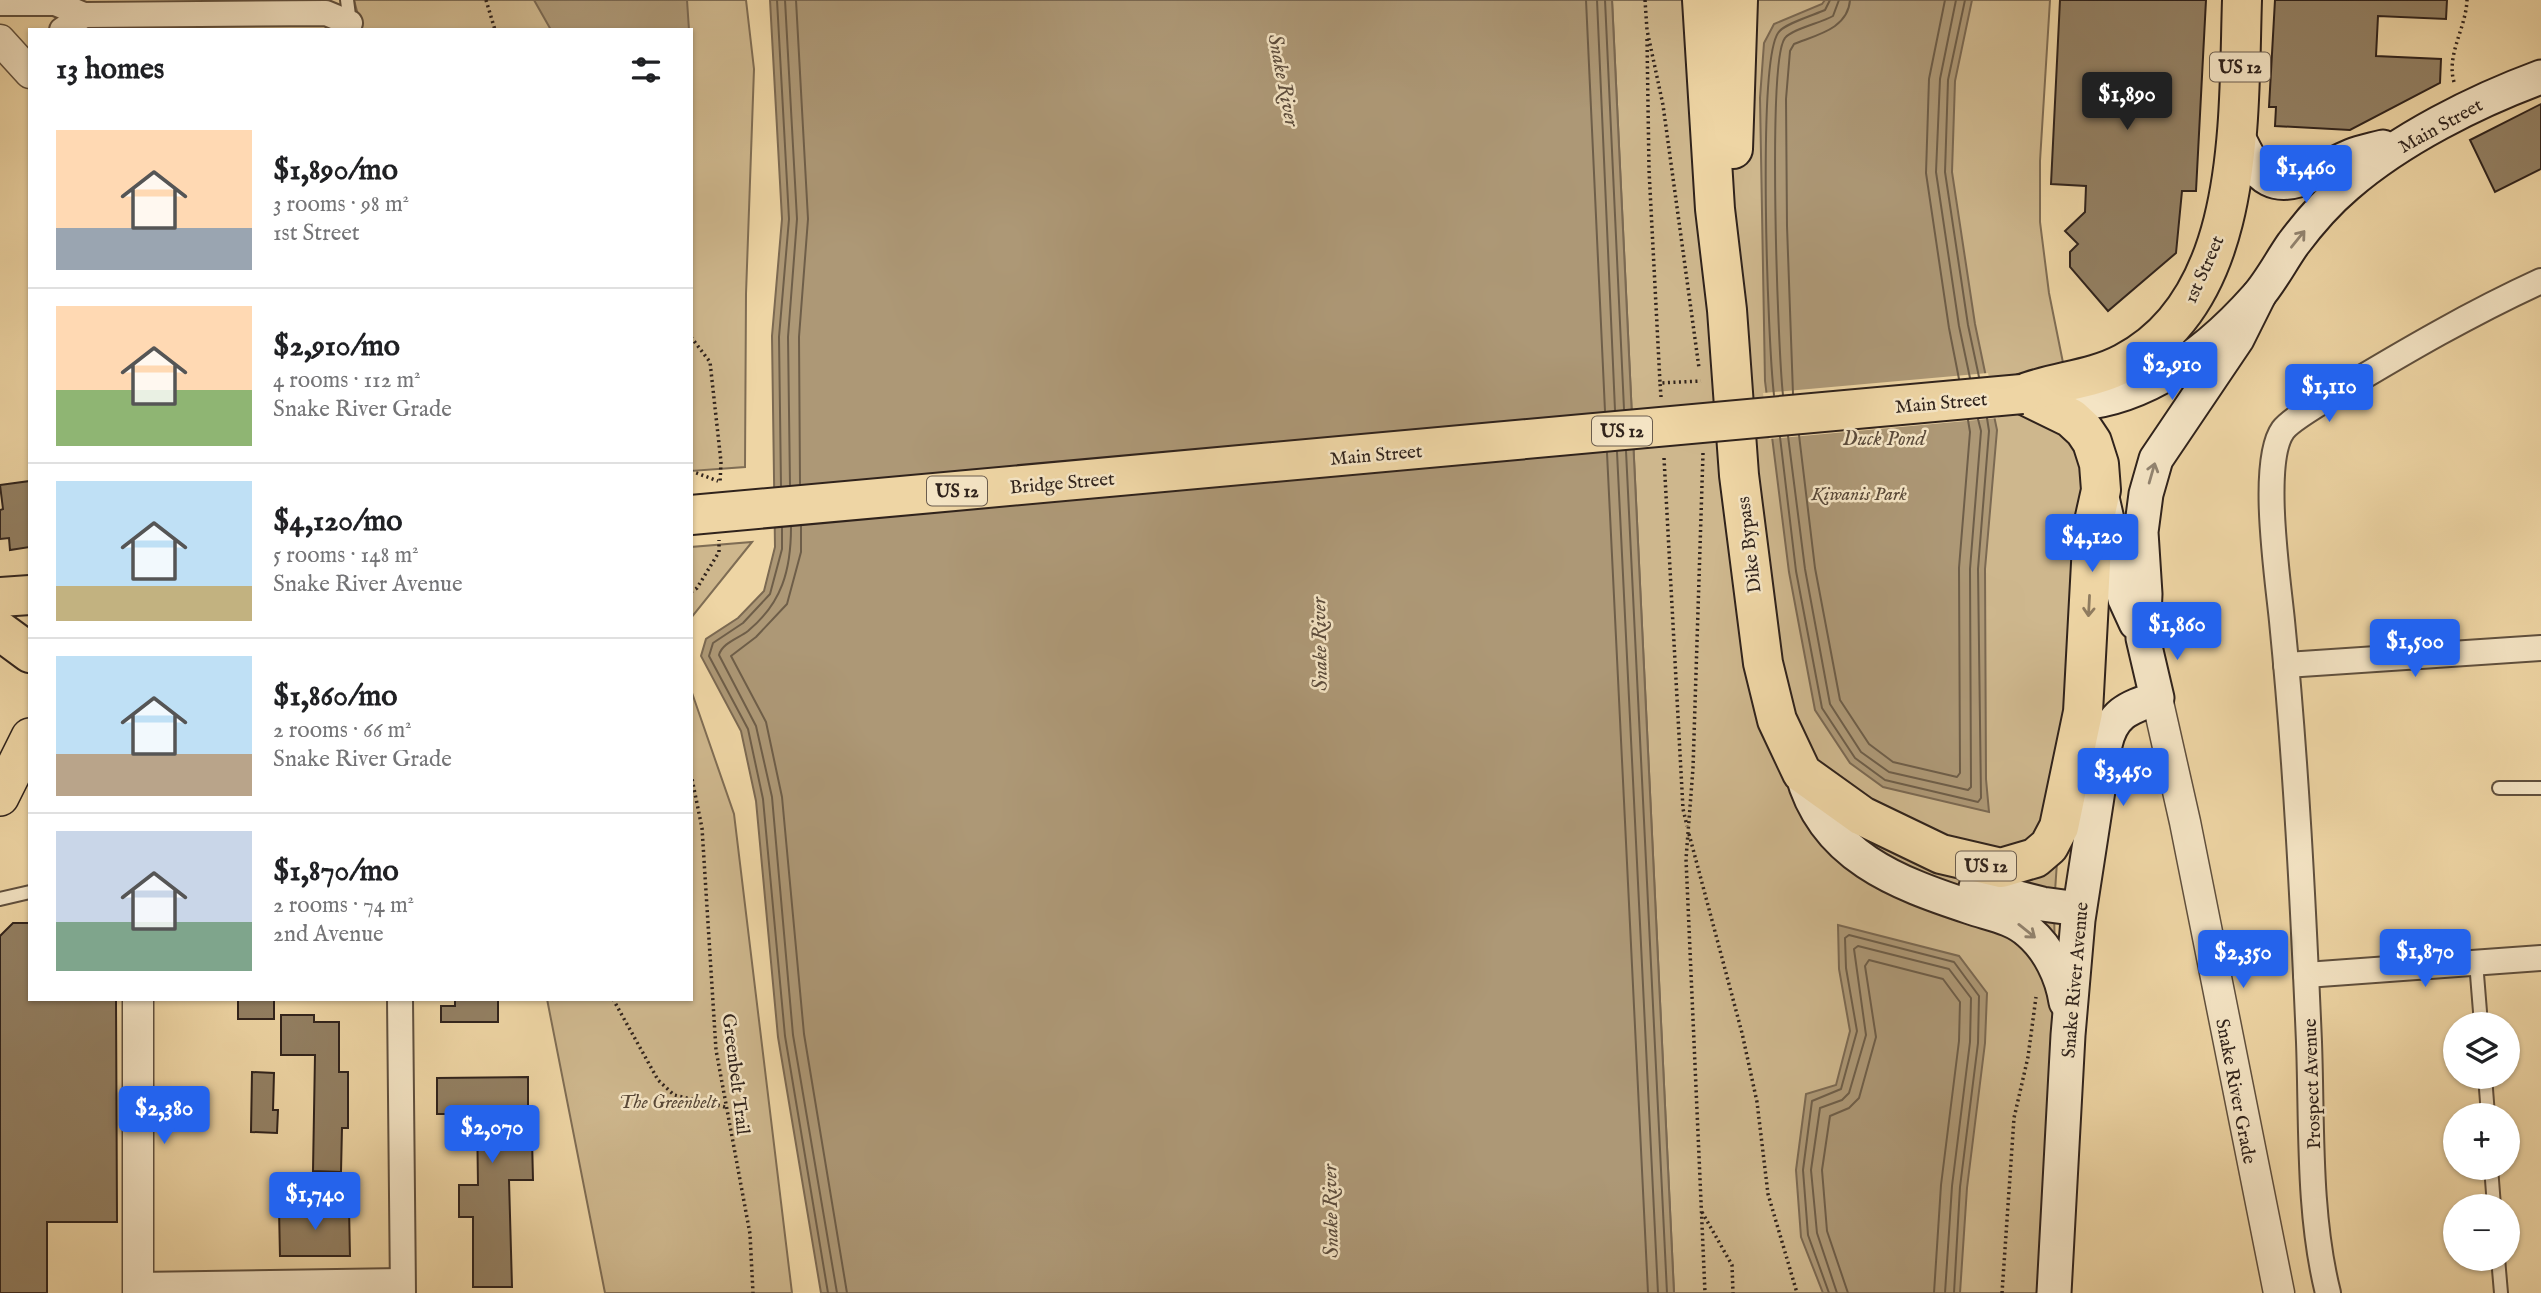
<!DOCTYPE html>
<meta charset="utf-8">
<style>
body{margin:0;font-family:"IM FELL English",serif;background:#f2f2f2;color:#202124;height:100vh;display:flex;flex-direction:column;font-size:26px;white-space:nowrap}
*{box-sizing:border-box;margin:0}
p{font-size:23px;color:#757577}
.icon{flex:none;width:38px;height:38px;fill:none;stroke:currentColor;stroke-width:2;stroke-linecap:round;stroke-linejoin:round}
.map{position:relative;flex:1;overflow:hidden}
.details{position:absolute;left:28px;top:28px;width:665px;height:973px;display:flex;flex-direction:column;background:#fff;border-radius:0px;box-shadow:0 2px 5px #0004}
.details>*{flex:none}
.controls{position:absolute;left:2443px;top:1012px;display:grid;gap:14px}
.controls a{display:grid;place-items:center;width:77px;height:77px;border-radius:50%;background:#fff;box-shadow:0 2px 5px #0004;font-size:35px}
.price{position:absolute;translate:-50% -60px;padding:0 16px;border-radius:7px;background:#2563eb;color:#fff;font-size:23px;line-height:46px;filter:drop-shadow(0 2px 4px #0008)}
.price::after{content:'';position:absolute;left:50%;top:42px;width:21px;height:16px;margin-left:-10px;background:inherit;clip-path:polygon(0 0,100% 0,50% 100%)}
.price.current{background:#222;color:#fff}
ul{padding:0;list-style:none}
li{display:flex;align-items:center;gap:21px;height:175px;padding:0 28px}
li+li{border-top:2px solid #e0e0e0}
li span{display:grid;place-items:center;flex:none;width:196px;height:140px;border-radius:0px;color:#555}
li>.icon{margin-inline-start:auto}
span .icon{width:84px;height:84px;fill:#fffc;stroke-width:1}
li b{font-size:30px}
h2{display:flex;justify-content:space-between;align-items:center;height:84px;padding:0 28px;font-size:30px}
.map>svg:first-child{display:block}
.green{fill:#ceb78d;stroke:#7f6d54;stroke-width:2}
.water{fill:#ad9876;stroke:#7b6952;stroke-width:2}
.pier{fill:#eed5a4}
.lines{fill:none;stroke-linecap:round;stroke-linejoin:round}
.shore{stroke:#6e5e49;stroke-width:2}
.building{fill:#938063;stroke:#30231c;stroke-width:2}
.service-casing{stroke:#60503e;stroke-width:16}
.minor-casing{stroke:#60503e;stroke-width:28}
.tertiary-casing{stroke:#60503e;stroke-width:33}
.secondary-casing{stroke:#30231c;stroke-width:37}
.primary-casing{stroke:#30231c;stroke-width:40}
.trunk-casing{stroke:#30231c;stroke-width:42}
.path{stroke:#30231c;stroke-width:3.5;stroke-dasharray:2 3.5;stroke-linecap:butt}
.service{stroke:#f4e4c4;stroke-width:12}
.minor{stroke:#f4e4c4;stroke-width:24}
.tertiary{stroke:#f4e4c4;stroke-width:30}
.secondary{stroke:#f4e4c4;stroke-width:33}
.primary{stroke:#eed5a4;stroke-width:37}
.trunk{stroke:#eed5a4;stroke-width:38}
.trunk-bridge-casing{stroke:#30231c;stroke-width:42;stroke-linecap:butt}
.trunk-bridge{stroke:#eed5a4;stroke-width:38}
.oneway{stroke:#928470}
.oneway2{stroke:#8f7c60}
.labels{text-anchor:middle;stroke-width:5;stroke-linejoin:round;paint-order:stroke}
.shield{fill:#f4e4c4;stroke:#6b5d4e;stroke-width:2}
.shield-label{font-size:18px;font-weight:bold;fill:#30231c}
.street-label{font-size:19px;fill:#30231c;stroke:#f4e4c4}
.park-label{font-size:19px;font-style:italic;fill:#584838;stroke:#f4e4c4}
.water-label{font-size:21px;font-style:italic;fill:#5c4c3c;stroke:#f4e4c4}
</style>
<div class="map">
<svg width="2541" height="1293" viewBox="0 0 2541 1293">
<rect width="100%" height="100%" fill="#eed5a4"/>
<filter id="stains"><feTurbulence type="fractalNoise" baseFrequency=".00286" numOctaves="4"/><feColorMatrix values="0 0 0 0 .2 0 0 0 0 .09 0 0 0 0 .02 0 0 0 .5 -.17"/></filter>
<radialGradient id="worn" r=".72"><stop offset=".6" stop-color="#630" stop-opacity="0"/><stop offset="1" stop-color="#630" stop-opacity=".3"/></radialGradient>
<g class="green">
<path d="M354,0H746L754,69L746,294L745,467L691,471V30H362Z"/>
<path d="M1612,0H2050L2040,161V222L2049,293L2084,467L2054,906L2056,1020L2038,1293H1674Z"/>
<path d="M752,542L691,618V547Z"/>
<path d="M691,690L734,814L792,1293H605L547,999H691Z"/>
</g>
<g class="water">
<path d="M534,0H687L689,30H551Z"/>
<path d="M770,0H1612L1674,1293H821L778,1037L756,801L741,731L701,656L706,639L738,618L764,591L775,547L772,336L782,219Z"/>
<path d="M1825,0H1972L1955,81L1952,172L1975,324L1997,430L1985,569L1986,779L1989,812L1883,787L1850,763L1815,710L1789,572L1765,381L1760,98L1764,43L1774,24L1822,4Z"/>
<path d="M1838,925L1959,956L1987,993L1985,1043L1967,1188L1960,1293H1823L1801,1237L1796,1170L1806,1094L1836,1085L1850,1031L1839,969Z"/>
</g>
<path class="pier" d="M1988,373L1998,418L1769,439L1763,393Z"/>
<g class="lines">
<g class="shore">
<path d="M777,0L789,219L779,337L781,486"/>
<path d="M785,0L797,219L788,337L790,485"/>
<path d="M796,0L808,219L799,337L800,484"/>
<path d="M1586,0L1605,411"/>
<path d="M1597,0L1615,410"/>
<path d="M1605,0L1624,409"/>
<path d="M1945,0L1929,79L1926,173L1949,328L1959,379"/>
<path d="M1956,0L1940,79L1936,172L1959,326L1970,378"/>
<path d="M1965,0L1948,80L1945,172L1968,325L1979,377"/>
<path d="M1793,394L1787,226L1786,99L1790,51L1794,44C1816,35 1848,29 1850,0"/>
<path d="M1774,395C1768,345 1757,65 1778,33C1783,24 1814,15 1825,10L1830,0"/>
<path d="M1783,395C1778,352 1767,60 1785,38C1792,29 1821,23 1833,16L1839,0"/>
<path d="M1799,435L1815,568L1840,700L1869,744L1893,762L1957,777L1960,773L1959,568L1970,432L1968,420"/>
<path d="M1788,436L1805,569L1830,704L1861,752L1889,772L1968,790L1971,787L1970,569L1981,431L1978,419"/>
<path d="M1780,437L1796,571L1822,708L1855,758L1885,780L1978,802L1981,798L1978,569L1989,431L1987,418"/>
<path d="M1626,451L1667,1293"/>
<path d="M1617,452L1658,1293"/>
<path d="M1607,453L1648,1293"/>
<path d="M801,526V552L787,604L756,637L731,656L766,722L782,797L804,1034L847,1293"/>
<path d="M791,527C791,570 782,603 748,631C739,638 722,643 719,655L756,726L772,797L793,1035L837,1293"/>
<path d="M782,528V549L770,594L743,623L713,643L709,656L748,729L763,799L785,1036L828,1293"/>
<path d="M1829,1293L1808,1235L1803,1170L1812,1101L1841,1089L1857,1031L1846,968L1845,938L1849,935L1954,962L1979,996L1978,1043L1960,1187L1954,1293"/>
<path d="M1837,1293L1817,1233L1811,1170L1820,1108L1842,1100L1849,1093L1866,1035L1854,949L1858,946L1949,969L1971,998L1970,1042L1952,1186L1945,1293"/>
<path d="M1848,1293L1827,1231L1822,1170L1830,1116L1849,1108L1859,1098L1876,1037L1865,966L1869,960L1943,979L1960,1002L1959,1041L1941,1185L1934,1293"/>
</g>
</g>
<g class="building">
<path d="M2060,0H2206L2196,191H2182L2176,253L2108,311L2070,267V252L2078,244L2065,231L2085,212L2086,186L2051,184Z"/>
<path d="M2275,0H2447L2446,19L2378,16L2376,56L2441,59L2440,83L2350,130L2275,126L2276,107H2269Z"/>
<path d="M2541,104V169L2495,192L2470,140Z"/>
<path d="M30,481V547L10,550L9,538L0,539V510L3,509L0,485Z"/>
<path d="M13,923H30V999H116L117,1222H47V1293H0V936Z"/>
<rect x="238" y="999" width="36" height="20"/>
<path d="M455,999H498V1022H441V1006H455Z"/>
<path d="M281,1015H314V1022H339V1072H348V1128H342L341,1172L313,1171L315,1055H281Z"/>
<path d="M252,1072L274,1073L273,1110H278L277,1133L251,1132Z"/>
<path d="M528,1077V1139H532L533,1180H509L512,1287H473V1217H459V1185H478L477,1114H437V1078Z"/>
<path d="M349,1208L350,1256H280L279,1209Z"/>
</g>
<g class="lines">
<g class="service-casing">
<g id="service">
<path d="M347,0L350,23"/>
<path d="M2499,788H2541"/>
<path d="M0,899L30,892"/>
<path d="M2476,962L2481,1024"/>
<path d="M2485,1076L2488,1115"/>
<path d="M2491,1167L2494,1206"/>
<path d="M2498,1258L2501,1293"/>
</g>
</g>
<g class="minor-casing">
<g id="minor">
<path d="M0,3H55L84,15L326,13L350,23"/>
<path d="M62,30L84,15"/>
<path d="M2286,665L2541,648"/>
<path d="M2306,975L2541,958"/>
<path d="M400,999L403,1293"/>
<path d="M138,1285L402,1281"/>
<path d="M2328,1293C2308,1213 2312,1124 2309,1042C2303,902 2296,761 2282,621C2278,580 2260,462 2283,430C2291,419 2328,398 2341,390C2406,351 2471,313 2541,281"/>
</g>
</g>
<g class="tertiary-casing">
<g id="tertiary">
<path d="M0,40L30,73"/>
<path d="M2157,698L2185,822L2279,1293"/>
<path d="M138,1293V999"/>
</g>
</g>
<g class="secondary-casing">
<g id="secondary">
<path d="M2237,135C2245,150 2253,171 2269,179C2294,192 2328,165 2351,156C2361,152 2372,150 2383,147"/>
<path d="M2043,403C2129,413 2203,358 2257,297C2271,281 2281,261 2293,244C2308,224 2328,201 2347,185C2400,139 2476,101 2541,77"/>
<path d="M2101,493L2125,599L2136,623"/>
<path d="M1802,773C1824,856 1897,883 1970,907C1990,914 2013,917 2029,932C2049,949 2062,976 2066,1002"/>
<path d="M1976,887L2042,904L2079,909"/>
<path d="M2054,1293L2068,1035L2078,920L2105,745C2112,713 2128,708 2157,698L2143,638L2145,594L2141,532L2146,494L2156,459L2237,339L2259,295"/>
</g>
</g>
<g class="primary-casing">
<path id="primary" d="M0,797L30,737"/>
</g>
<g class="trunk-casing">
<g id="trunk">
<path d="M1702,0L1715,209L1727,310L1739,475L1763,663L1777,720L1802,773L1862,816L1941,854L2001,868L2035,858L2049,846L2059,827L2083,712L2093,526L2101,490L2099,464L2092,442L2084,430L2071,418L2022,394"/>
<path d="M1733,149L1738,0"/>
<path d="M2022,394C2056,381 2092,380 2124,363C2247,299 2238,118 2242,0"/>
<path d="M0,597L30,595"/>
<path d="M0,631L30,653"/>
</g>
</g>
<g class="path">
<path d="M486,0L495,30"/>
<path d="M1645,0L1647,30L1663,105L1699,368"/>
<path d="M1647,39L1649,170L1660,383"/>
<path d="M2454,82C2446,55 2466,28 2467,0"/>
<path d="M691,337L710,362L721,462L720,483"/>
<path d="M1661,397L1660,383L1701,381"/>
<path d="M1703,453L1693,768L1686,859L1705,1293"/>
<path d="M1664,458L1683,809L1687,826"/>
<path d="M691,471L718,481"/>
<path d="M691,592L697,588L719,552V540"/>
<path d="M691,774L702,828L716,1050L750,1234L753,1293"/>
<path d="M1689,834L1742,1033L1757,1102L1768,1194L1797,1293"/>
<path d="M613,999L658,1080L674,1095L725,1107"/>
<path d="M1702,1212L1732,1265L1733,1293"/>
<path d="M2002,1293L2014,1118L2028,1057L2036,997"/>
</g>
<use href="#service" class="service"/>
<use href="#minor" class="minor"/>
<use href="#tertiary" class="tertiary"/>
<use href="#secondary" class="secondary"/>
<use href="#primary" class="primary"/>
<use href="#trunk" class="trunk"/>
<g class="trunk-bridge-casing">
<path id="trunk-bridge" d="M691,515L2022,394"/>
</g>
<use href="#trunk-bridge" class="trunk-bridge"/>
</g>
<defs><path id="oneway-shaft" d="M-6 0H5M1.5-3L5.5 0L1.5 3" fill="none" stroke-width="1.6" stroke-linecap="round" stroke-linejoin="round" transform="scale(1.75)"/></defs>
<g class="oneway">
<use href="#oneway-shaft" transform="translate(2298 239) rotate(-51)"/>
<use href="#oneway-shaft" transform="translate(2152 473) rotate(-74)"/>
<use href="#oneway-shaft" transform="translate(2027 931) rotate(39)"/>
</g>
<use class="oneway2" href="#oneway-shaft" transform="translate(2089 606) rotate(93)"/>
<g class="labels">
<g class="shield">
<rect x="2210" y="52.5" width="60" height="29" rx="5"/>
<rect x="1592" y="416.5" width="60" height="29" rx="5"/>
<rect x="927" y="476.5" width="60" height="29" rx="5"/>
<rect x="1956" y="851.5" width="60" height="29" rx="5"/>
</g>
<g class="shield-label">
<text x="2240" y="73">US 12</text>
<text x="1622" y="437">US 12</text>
<text x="957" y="497">US 12</text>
<text x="1986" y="872">US 12</text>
</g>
<g class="street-label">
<text transform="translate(2440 125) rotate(-29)" y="7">Main Street</text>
<text transform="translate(2203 269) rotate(-66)" y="7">1st Street</text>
<text transform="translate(1941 402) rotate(-5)" y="7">Main Street</text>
<text transform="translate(1376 454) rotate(-5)" y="7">Main Street</text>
<text transform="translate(1062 482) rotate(-5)" y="7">Bridge Street</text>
<text transform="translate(1748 545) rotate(-97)" y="7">Dike Bypass</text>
<text transform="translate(2074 980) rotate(-85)" y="7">Snake River Avenue</text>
<text transform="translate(737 1074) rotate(83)" y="7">Greenbelt Trail</text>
<text transform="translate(2311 1084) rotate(-92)" y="7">Prospect Avenue</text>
<text transform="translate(2237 1091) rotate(79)" y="7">Snake River Grade</text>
</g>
<g class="park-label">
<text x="1859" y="500">Kiwanis Park</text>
<text x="668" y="1108">The Greenbelt</text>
</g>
<g class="water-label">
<text transform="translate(1284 80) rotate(79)" y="7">Snake River</text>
<text x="1884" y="445">Duck Pond</text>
<text transform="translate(1319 644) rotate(-91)" y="7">Snake River</text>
<text transform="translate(1330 1211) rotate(-91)" y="7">Snake River</text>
</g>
</g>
<rect width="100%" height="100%" filter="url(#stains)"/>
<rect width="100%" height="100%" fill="url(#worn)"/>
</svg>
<div class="controls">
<a><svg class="icon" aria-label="layers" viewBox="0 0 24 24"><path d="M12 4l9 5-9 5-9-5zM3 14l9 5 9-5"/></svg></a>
<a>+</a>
<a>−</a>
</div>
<b class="price current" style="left:2127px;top:132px">$1,890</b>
<b class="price" style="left:2306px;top:205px">$1,460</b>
<b class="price" style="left:2172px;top:402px">$2,910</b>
<b class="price" style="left:2329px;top:424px">$1,110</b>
<b class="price" style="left:2092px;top:574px">$4,120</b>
<b class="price" style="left:2177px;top:662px">$1,860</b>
<b class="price" style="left:2415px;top:679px">$1,500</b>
<b class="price" style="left:2123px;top:808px">$3,450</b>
<b class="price" style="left:2425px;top:989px">$1,870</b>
<b class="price" style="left:2243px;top:990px">$2,350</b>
<b class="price" style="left:164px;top:1146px">$2,380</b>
<b class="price" style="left:492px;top:1165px">$2,070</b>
<b class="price" style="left:315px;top:1232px">$1,740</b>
<section class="details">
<h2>13 homes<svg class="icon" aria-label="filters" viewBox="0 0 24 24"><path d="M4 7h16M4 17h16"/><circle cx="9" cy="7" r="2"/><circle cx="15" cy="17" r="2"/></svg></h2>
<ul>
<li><span style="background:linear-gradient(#ffd9b3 70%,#9aa5b1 0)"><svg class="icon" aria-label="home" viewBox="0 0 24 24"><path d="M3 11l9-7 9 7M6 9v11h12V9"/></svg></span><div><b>$1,890/mo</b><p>3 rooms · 98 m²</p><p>1st Street</p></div></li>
<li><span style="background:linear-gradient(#ffd9b3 60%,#8fb573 0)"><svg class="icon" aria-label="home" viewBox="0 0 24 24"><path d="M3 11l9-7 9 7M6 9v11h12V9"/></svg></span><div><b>$2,910/mo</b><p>4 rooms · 112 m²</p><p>Snake River Grade</p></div></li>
<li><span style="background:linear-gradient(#bfe0f5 75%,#c2b280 0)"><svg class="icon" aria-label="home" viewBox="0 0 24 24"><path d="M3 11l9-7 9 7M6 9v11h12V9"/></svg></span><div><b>$4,120/mo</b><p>5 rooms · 148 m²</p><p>Snake River Avenue</p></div></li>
<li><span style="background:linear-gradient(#bfe0f5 70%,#b9a48a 0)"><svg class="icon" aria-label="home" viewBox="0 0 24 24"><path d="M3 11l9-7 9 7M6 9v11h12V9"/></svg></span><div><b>$1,860/mo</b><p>2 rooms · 66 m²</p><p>Snake River Grade</p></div></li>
<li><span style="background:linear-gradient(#c9d6e8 65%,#7fa58c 0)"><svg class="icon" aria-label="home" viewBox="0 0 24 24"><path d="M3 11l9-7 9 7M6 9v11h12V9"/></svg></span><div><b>$1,870/mo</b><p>2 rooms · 74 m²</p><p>2nd Avenue</p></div></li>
</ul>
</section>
</div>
